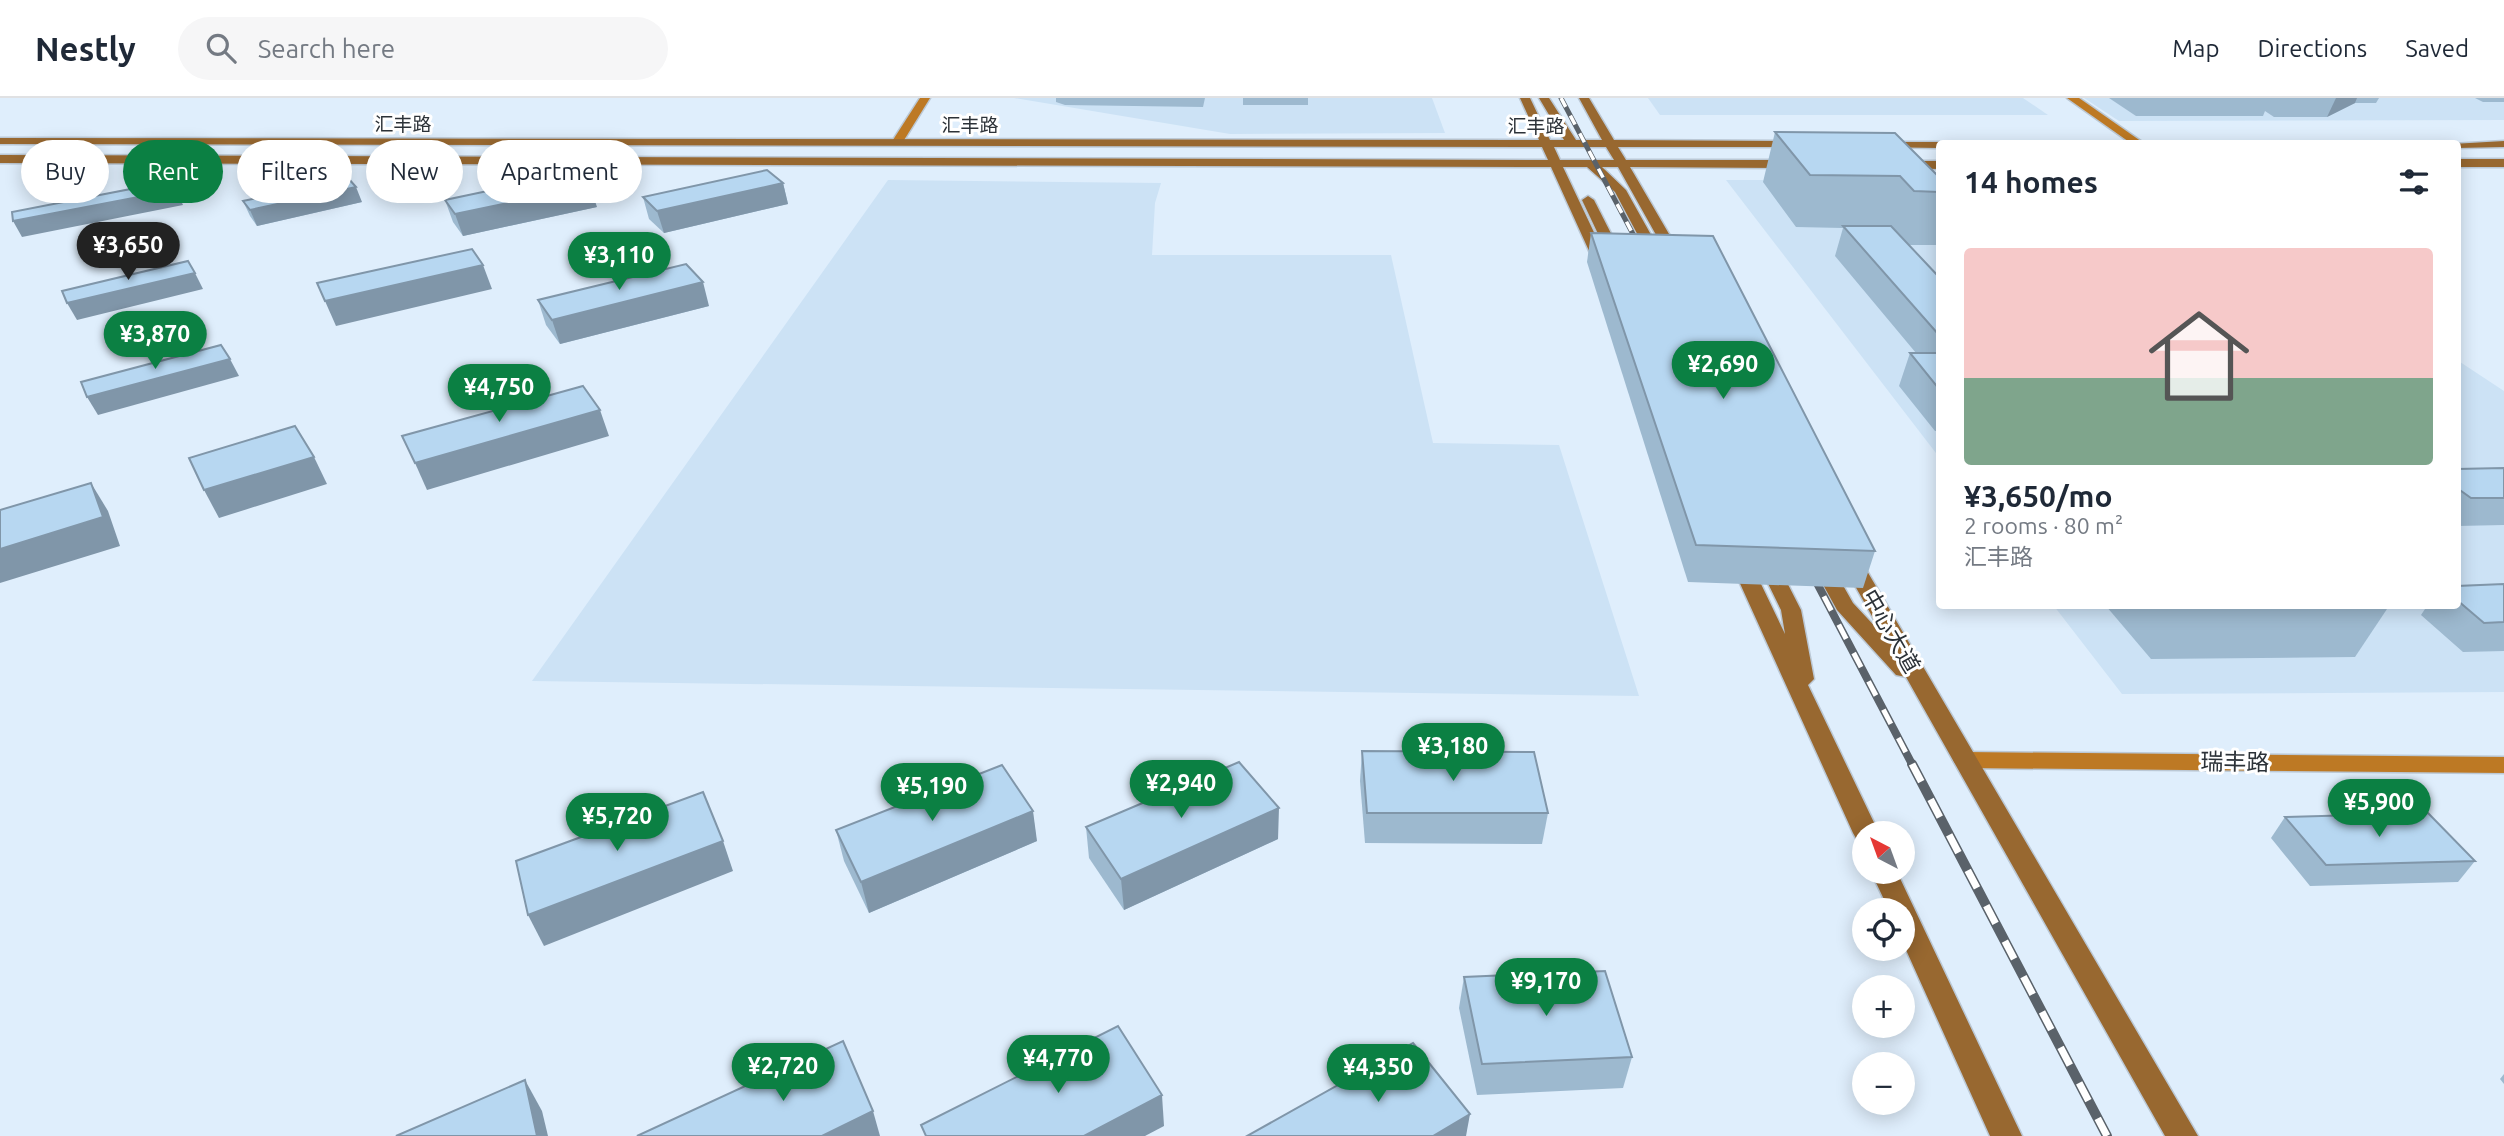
<!DOCTYPE html>
<meta charset="utf-8">
<style>
body{margin:0;font-family:Ubuntu,"Noto Sans SC",sans-serif;background:#f6f6f7;color:#1f2937;height:100vh;display:flex;flex-direction:column;font-size:26px;white-space:nowrap}
*{box-sizing:border-box;margin:0}
p{font-size:23px;color:#747a83}
.icon{flex:none;width:38px;height:38px;fill:none;stroke:currentColor;stroke-width:2;stroke-linecap:round;stroke-linejoin:round}
.map{position:relative;flex:1;overflow:hidden}
.side{position:absolute;left:1936px;top:42px;width:525px;height:469px;display:flex;flex-direction:column;background:#fff;border-radius:7px;box-shadow:0 4px 18px #0003}
.side>*{flex:none}
.banner{position:absolute;left:21px;top:42px;width:665px;height:63px;display:flex;gap:14px}
.needle{width:46px;rotate:319deg}
.controls{position:absolute;left:1852px;top:723px;display:grid;gap:14px}
.controls a{display:grid;place-items:center;width:63px;height:63px;border-radius:50%;background:#fff;box-shadow:0 4px 18px #0003;font-size:35px}
.price{position:absolute;translate:-50% -60px;padding:0 16px;border-radius:24px;background:#0b8043;color:#fff;font-size:23px;line-height:46px;filter:drop-shadow(0 2px 4px #0008)}
.price::after{content:'';position:absolute;left:50%;top:42px;width:21px;height:16px;margin-left:-10px;background:inherit;clip-path:polygon(0 0,100% 0,50% 100%)}
.price.on{background:#222;color:#fff}
ul{padding:0;list-style:none}
li{display:grid;align-content:center;gap:14px;height:371px;padding:0 28px}
li span{display:grid;place-items:center;height:217px;border-radius:7px;color:#555}
li>.icon{margin-inline-start:auto}
span .icon{width:126px;height:126px;fill:#fffc;stroke-width:1}
li b{font-size:30px}
h2{display:flex;justify-content:space-between;align-items:center;height:84px;padding:0 28px;font-size:30px}
.chip{padding:0 24px;border-radius:32px;background:#fff;box-shadow:0 4px 18px #0003;font-size:24px;line-height:63px}
.chip.on{background:#0b8043;color:#fff}
header{display:flex;align-items:center;gap:42px;box-sizing:border-box;height:98px;padding:0 35px;background:#fff;border-bottom:2px solid #e0e1e3}
header strong{font-size:33px}
nav{display:flex;gap:38px;margin-inline-start:auto;font-size:24px}
.search{width:490px;height:63px;background:#f6f6f7;display:flex;align-items:center;gap:18px;box-sizing:border-box;padding:0 24px;border-radius:38px;color:#747a83;font-size:26px}
.map>svg:first-child{display:block}
.built{fill:#cce2f5}
.lines{fill:none;stroke-linecap:round;stroke-linejoin:round}
.secondary-casing{stroke:#bbc8d5;stroke-width:3}
.primary-casing{stroke:#bbc8d5;stroke-width:3}
.secondary{fill:#bd7924;fill-rule:evenodd}
.primary{fill:#986830;fill-rule:evenodd}
.rail-far2-casing{stroke:#5a626a;stroke-width:5}
.rail-far1-casing{stroke:#5a626a;stroke-width:8}
.rail-casing{stroke:#5a626a;stroke-width:10}
.rail-far2{stroke:#fff;stroke-width:3.5;stroke-dasharray:10;stroke-linecap:butt}
.rail-far1{stroke:#fff;stroke-width:5;stroke-dasharray:16;stroke-linecap:butt}
.rail{stroke:#fff;stroke-width:7;stroke-dasharray:20;stroke-linecap:butt}
.wall{fill:#9db9cf}
.shaded-wall{fill:#8096a9}
.building{fill:#b7d7f1;stroke:#8096a9;stroke-width:2}
.labels{text-anchor:middle;stroke-width:6;stroke-linejoin:round;paint-order:stroke}
.far-street-label{font-size:19px;fill:#2c3238;stroke:#fff}
.street-label{font-size:23px;fill:#2c3238;stroke:#fff}
</style>
<header>
<strong>Nestly</strong>
<div class="search"><svg class="icon" aria-label="search" viewBox="0 0 24 24"><circle cx="10" cy="10" r="6"/><path d="M15 15l6 6"/></svg>Search here</div>
<nav><a>Map</a><a>Directions</a><a>Saved</a></nav>
</header>
<div class="map">
<svg width="2504" height="1038" viewBox="0 0 2504 1038">
<rect width="100%" height="100%" fill="#dfeefc"/>
<g class="built">
<path d="M1014,0H1432L1445,35L1230,36Z"/>
<path d="M1648,0H2023L2048,17H1660Z"/>
<path d="M2084,0H2504V22L2119,23Z"/>
<path d="M888,82L1161,85L1155,105L1152,157H1391L1433,345L1559,347L1639,598L532,583Z"/>
<path d="M1726,82H1939V359Z"/>
<path d="M2457,262L2504,293V594L2122,596L2054,508H2457Z"/>
</g>
<g class="lines">
<g class="secondary-casing">
<g id="secondary">
<path d="M920,0H930L901,47H893L891,45Z"/>
<path d="M2067,0H2079L2145,46H2132Z"/>
<path d="M1965,654L2504,659V675L1965,670L1957,668L1953,662L1957,656Z"/>
</g>
</g>
<g class="primary-casing">
<g id="primary">
<path d="M1520,0H1530L1550,42H1564L1539,0H1549L1576,42H1602L1579,0H1589L1614,42L1800,43L1806,46L1800,49H1618L1626,62H1793L1799,66L1793,70L1630,69L1683,160L1676,164L1669,160L1618,69H1602L1626,92L1664,160L1662,163L1657,164L1650,160L1615,94L1587,69H1563L1609,166L1602,170L1595,166L1551,69L0,65V57L1548,62L1542,49L0,46V40L1539,42ZM1554,49H1606L1614,62H1560Z"/>
<path d="M2504,43V49L2457,50V46H2452Z"/>
<path d="M1878,44H1939L1944,46H1939V50L1874,49V45Z"/>
<rect x="2457" y="61" width="47" height="8"/>
<path d="M1899,63H1939V71L1895,70L1893,67Z"/>
<path d="M1588,98L1594,102L1624,161L1622,164L1617,165L1610,161L1582,102Z"/>
<path d="M1738,453L1745,455L1748,459L1785,536L1781,512L1757,463L1760,459H1774L1801,512L1814,581L1808,587L1879,735H1864V744L1857,742L1853,735L1728,459L1731,455Z"/>
<path d="M1850,455L1857,457L1860,461L2198,1038H2165L1906,579L1896,577L1837,512L1810,463L1813,459H1827L1853,505L1882,536L1840,461L1843,457Z"/>
<path d="M1871,774H1897L2022,1038H1990L1902,843V812H1889Z"/>
</g>
</g>
<use href="#secondary" class="secondary"/>
<use href="#primary" class="primary"/>
<g class="rail-far2-casing">
<path id="rail-far2" d="M1561,0L1643,155"/>
</g>
<g class="rail-far1-casing">
<path id="rail-far1" d="M1809,470L1913,668"/>
</g>
<g class="rail-casing">
<path id="rail" d="M1912,666L2107,1038"/>
</g>
<use href="#rail-far2" class="rail-far2"/>
<use href="#rail-far1" class="rail-far1"/>
<use href="#rail" class="rail"/>
</g>
<g class="wall">
<path d="M1056,0H1205L1203,9L1065,7L1056,4Z"/>
<rect x="1243" y="0" width="65" height="7"/>
<path d="M2109,0H2379L2376,5H2355L2327,19H2274L2265,13L2263,18H2136Z"/>
<path d="M2475,0H2504V4H2483Z"/>
<path d="M1775,34L1938,78L1939,76V141L1937,147H1908L1939,179V333H1935L1899,288L1910,255H1916L1835,158L1843,130L1796,129L1763,84Z"/>
<path d="M783,85L788,106L664,135L649,121L643,99Z"/>
<path d="M445,102L597,109L463,138L453,124Z"/>
<path d="M243,103L362,104L257,128L250,118Z"/>
<path d="M1591,135L1875,453L1863,490L1688,484L1587,164Z"/>
<path d="M538,202L709,208L560,246L546,227Z"/>
<path d="M2504,370V427L2457,428V371Z"/>
<path d="M2504,486V553L2463,554L2421,517L2427,508H2457V488Z"/>
<path d="M2106,508H2389L2355,559L2151,561Z"/>
<path d="M1362,653L1548,715L1542,746L1365,745L1360,683Z"/>
<path d="M2285,719L2475,763L2458,784L2310,788L2271,740Z"/>
<path d="M1086,729L1278,741L1124,812L1089,760Z"/>
<path d="M836,732L1037,743L869,815L844,763Z"/>
<path d="M1464,879L1632,959L1623,990L1477,997L1459,910Z"/>
<path d="M2504,976V986L2500,981Z"/>
</g>
<g class="shaded-wall">
<path d="M2336,0H2357L2355,5L2327,19Z"/>
<path d="M172,83L183,107L22,139L13,123Z"/>
<path d="M783,85L788,106L664,135L657,113Z"/>
<path d="M590,88L597,109L463,138L455,116Z"/>
<path d="M356,89L362,104L257,128L250,112Z"/>
<path d="M483,167L492,191L336,228L325,203Z"/>
<path d="M195,175L203,191L77,222L67,205Z"/>
<path d="M703,184L709,208L560,246L552,222Z"/>
<path d="M230,261L239,278L98,317L87,299Z"/>
<path d="M600,312L609,338L427,392L415,365Z"/>
<path d="M314,359L327,386L219,420L204,392Z"/>
<path d="M91,385L108,413L120,448L0,485V451Z"/>
<path d="M1279,710L1278,741L1124,812L1121,781Z"/>
<path d="M1033,713L1037,743L869,815L861,784Z"/>
<path d="M723,743L733,773L544,848L528,817Z"/>
<path d="M525,982L542,1013L548,1038H537Z"/>
<path d="M1162,997L1164,1028L1145,1038H1084Z"/>
<path d="M873,1013L880,1038H822Z"/>
<path d="M1470,1016L1466,1038H1433Z"/>
</g>
<g class="building">
<path d="M1775,34L1895,35L1939,79V94L1914,93L1900,78L1810,77Z"/>
<path d="M767,72L783,85L657,113L643,99Z"/>
<path d="M577,74L590,88L455,116L445,102Z"/>
<path d="M348,80L356,89L250,112L243,103Z"/>
<path d="M172,83L175,92L13,123L12,114Z"/>
<path d="M1843,128H1891L1939,179V237Z"/>
<path d="M1591,135L1713,138L1875,453L1696,447Z"/>
<path d="M472,151L483,167L325,203L317,185Z"/>
<path d="M188,163L195,175L67,205L62,193Z"/>
<path d="M686,166L703,184L552,222L538,202Z"/>
<path d="M221,247L230,261L87,299L81,284Z"/>
<path d="M1910,255H1939V291Z"/>
<path d="M583,288L600,312L415,365L402,338Z"/>
<path d="M295,328L314,359L204,392L189,360Z"/>
<path d="M2504,370V400H2471L2457,390V371Z"/>
<path d="M91,385L103,419L0,451V412Z"/>
<path d="M2504,486V524L2484,525L2457,502V488Z"/>
<path d="M1362,653L1534,654L1548,715H1367Z"/>
<path d="M1239,664L1279,710L1121,781L1086,729Z"/>
<path d="M1002,667L1033,713L861,784L836,732Z"/>
<path d="M703,694L723,743L528,817L516,763Z"/>
<path d="M2428,715L2475,763L2326,767L2285,719Z"/>
<path d="M1605,873L1632,959L1482,966L1464,879Z"/>
<path d="M1118,928L1162,997L1084,1038H926L921,1027Z"/>
<path d="M843,943L873,1013L822,1038H637Z"/>
<path d="M1413,945L1470,1016L1433,1038H1247Z"/>
<path d="M525,982L537,1038H396Z"/>
</g>
<g class="labels">
<g class="far-street-label">
<text x="403" y="33">汇丰路</text>
<text x="970" y="34">汇丰路</text>
<text x="1536" y="35">汇丰路</text>
</g>
<g class="street-label">
<text transform="translate(1891 533) rotate(60)" y="8">中心大道</text>
<text transform="translate(2235 664) rotate(1)" y="8">瑞丰路</text>
</g>
</g>
</svg>
<div class="controls">
<a><svg class="needle" viewBox="-14 -14 28 28"><path d="M0-13l5 13h-10z" fill="#e53935"/><path d="M0 13l5-13h-10z" fill="#747a83"/></svg></a>
<a><svg class="icon" aria-label="locate" viewBox="0 0 24 24"><circle cx="12" cy="12" r="6"/><path d="M12 2v4M12 18v4M2 12h4M18 12h4"/></svg></a>
<a>+</a>
<a>−</a>
</div>
<b class="price on" style="left:128px;top:184px">¥3,650</b>
<b class="price" style="left:619px;top:194px">¥3,110</b>
<b class="price" style="left:155px;top:273px">¥3,870</b>
<b class="price" style="left:1723px;top:303px">¥2,690</b>
<b class="price" style="left:499px;top:326px">¥4,750</b>
<b class="price" style="left:1453px;top:685px">¥3,180</b>
<b class="price" style="left:1181px;top:722px">¥2,940</b>
<b class="price" style="left:932px;top:725px">¥5,190</b>
<b class="price" style="left:2379px;top:741px">¥5,900</b>
<b class="price" style="left:617px;top:755px">¥5,720</b>
<b class="price" style="left:1546px;top:920px">¥9,170</b>
<b class="price" style="left:1058px;top:997px">¥4,770</b>
<b class="price" style="left:783px;top:1005px">¥2,720</b>
<b class="price" style="left:1378px;top:1006px">¥4,350</b>
<div class="banner">
<a class="chip">Buy</a>
<a class="chip on">Rent</a>
<a class="chip">Filters</a>
<a class="chip">New</a>
<a class="chip">Apartment</a>
</div>
<section class="side">
<h2>14 homes<svg class="icon" aria-label="filters" viewBox="0 0 24 24"><path d="M4 7h16M4 17h16"/><circle cx="9" cy="7" r="2"/><circle cx="15" cy="17" r="2"/></svg></h2>
<ul>
<li><span style="background:linear-gradient(#f6c9c9 60%,#7fa58c 0)"><svg class="icon" aria-label="home" viewBox="0 0 24 24"><path d="M3 11l9-7 9 7M6 9v11h12V9"/></svg></span><div><b>¥3,650/mo</b><p>2 rooms · 80 m²</p><p>汇丰路</p></div></li>
</ul>
</section>
</div>
